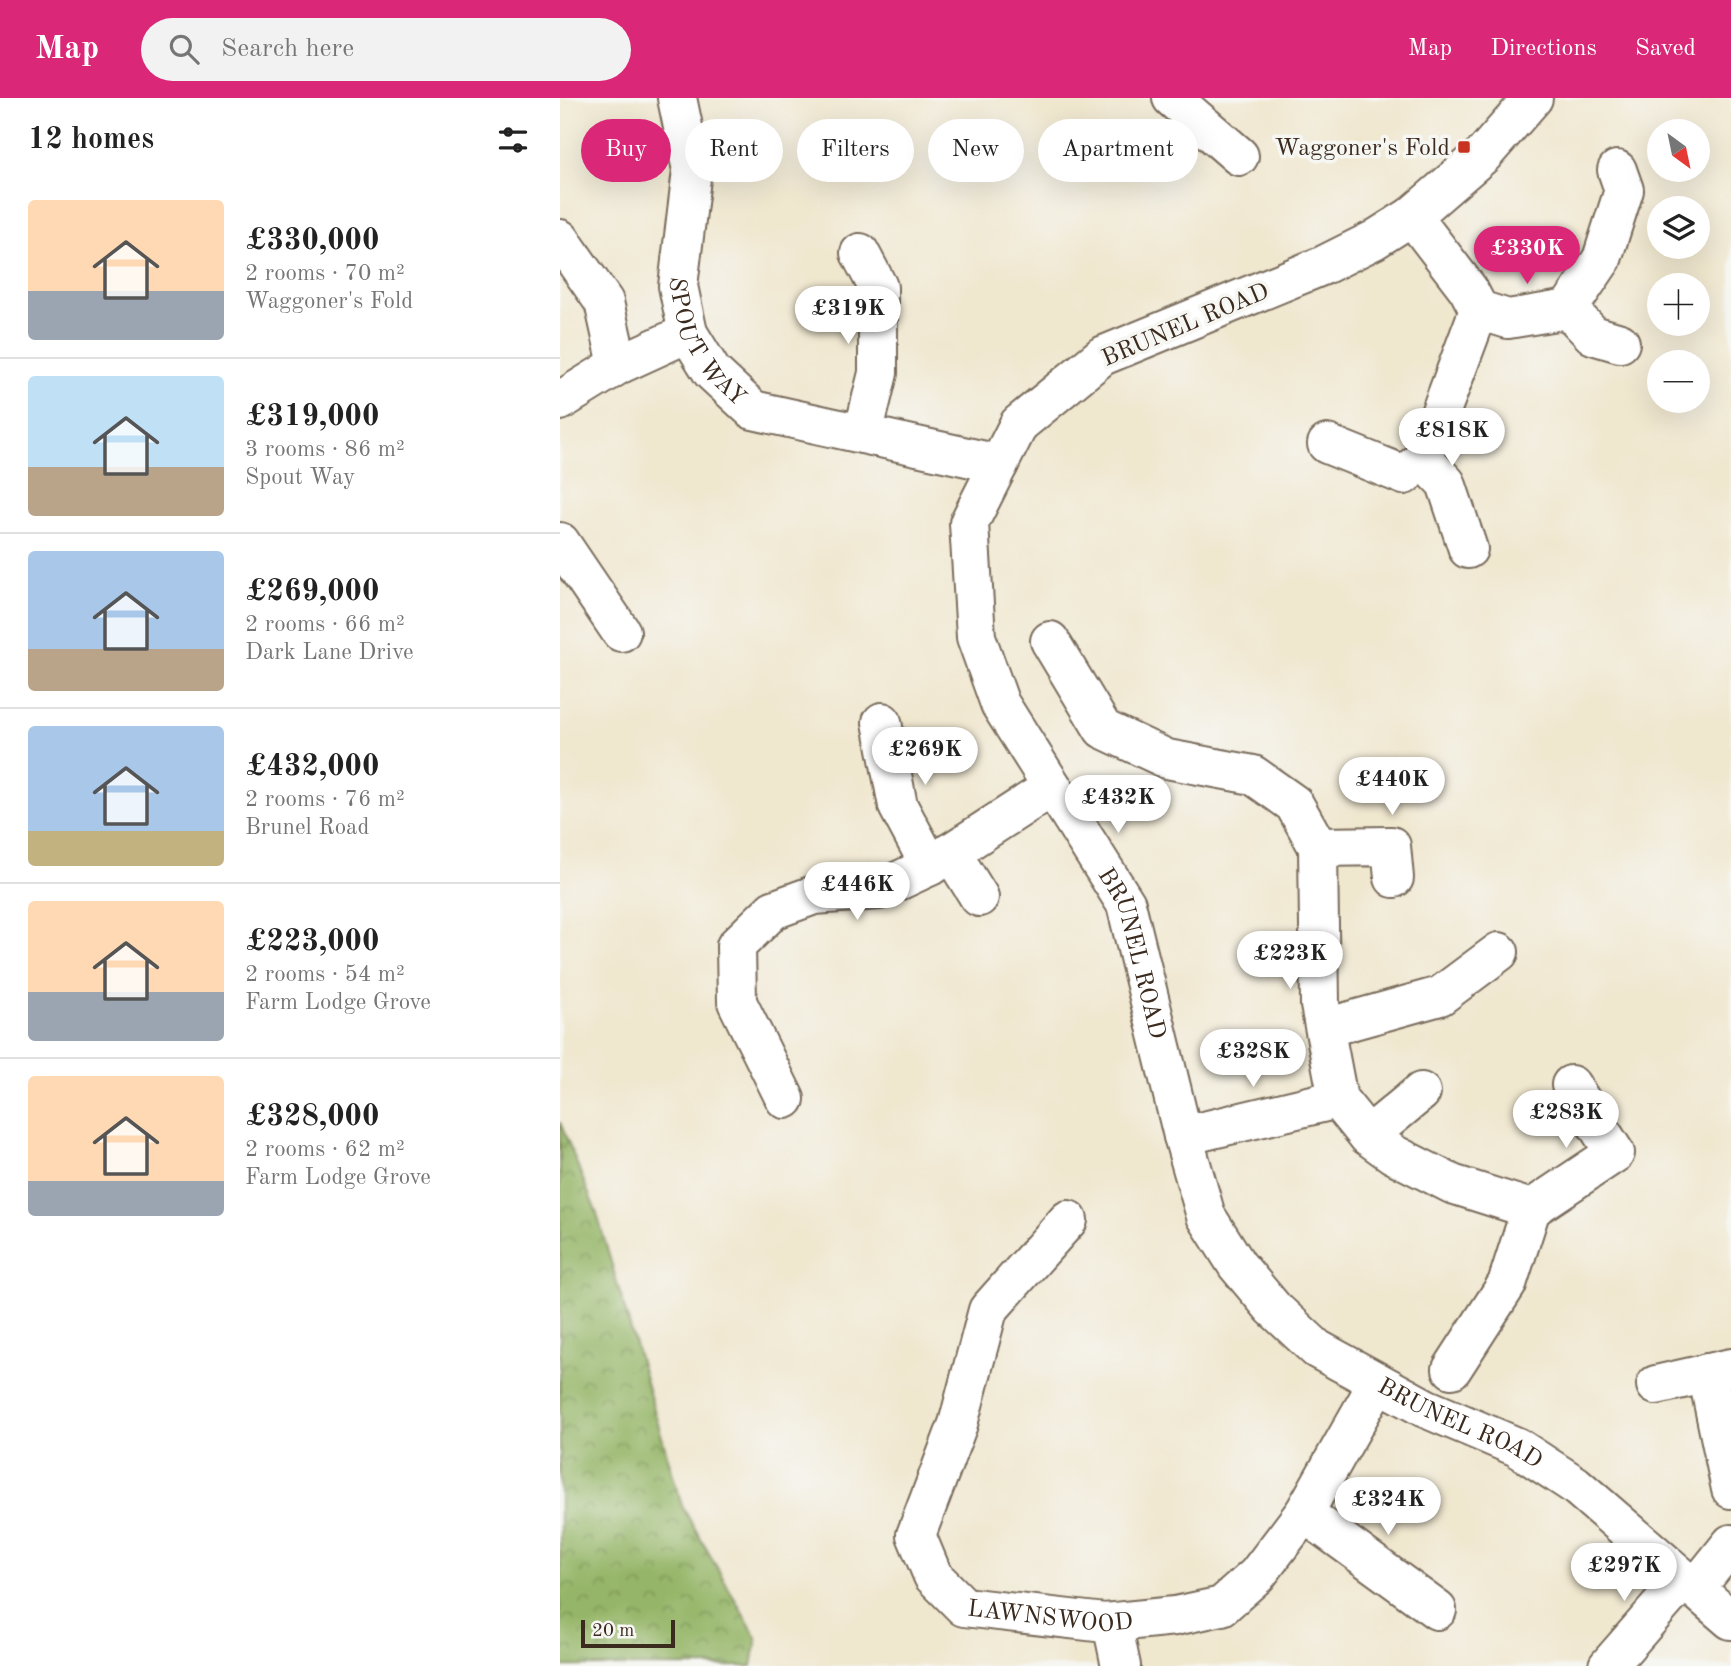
<!DOCTYPE html>
<meta charset="utf-8">
<style>
body{margin:0;font-family:"Old Standard TT",serif;background:#f2f2f2;color:#222;height:100vh;display:flex;flex-direction:column;font-size:26px;white-space:nowrap}
*{box-sizing:border-box;margin:0}
p{font-size:23px;color:#767676}
.icon{flex:none;width:38px;height:38px;fill:none;stroke:currentColor;stroke-width:2;stroke-linecap:round;stroke-linejoin:round}
.map{position:relative;flex:1;overflow:hidden}
.details{display:flex;flex-direction:column;background:#fff;width:560px}
.details>*{flex:none}
.hud{position:absolute;left:21px;top:21px;width:665px;height:63px;display:flex;gap:14px}
.needle{width:46px;rotate:147deg}
.tools{position:absolute;left:1087px;top:21px;display:grid;gap:14px}
.tools a{display:grid;place-items:center;width:63px;height:63px;border-radius:50%;background:#fff;box-shadow:0 7px 28px #0002;font-size:35px}
.scale{position:absolute;left:21px;bottom:18px;width:94px;box-sizing:border-box;padding-left:7px;border:4px solid #3b2a1e;border-top:0;font-size:19px;line-height:24px;white-space:nowrap;color:#3b2a1e;-webkit-text-stroke:5px #f6f6f2;paint-order:stroke}
.price{position:absolute;translate:-50% -60px;padding:0 16px;border-radius:24px;background:#fff;color:#222;font-size:23px;line-height:46px;filter:drop-shadow(0 2px 4px #0008)}
.price::after{content:'';position:absolute;left:50%;top:42px;width:21px;height:16px;margin-left:-10px;background:inherit;clip-path:polygon(0 0,100% 0,50% 100%)}
.price.selected{background:#db2777;color:#fff}
ul{padding:0;list-style:none}
li{display:flex;align-items:center;gap:21px;height:175px;padding:0 28px}
li+li{border-top:2px solid #e0e0e0}
li span{display:grid;place-items:center;flex:none;width:196px;height:140px;border-radius:7px;color:#555}
li>.icon{margin-inline-start:auto}
span .icon{width:84px;height:84px;fill:#fffc;stroke-width:1}
li b{font-size:30px}
h2{display:flex;justify-content:space-between;align-items:center;height:84px;padding:0 28px;font-size:30px}
.tag{padding:0 24px;border-radius:32px;background:#fff;box-shadow:0 7px 28px #0002;font-size:24px;line-height:63px}
.tag.selected{background:#db2777;color:#fff}
header{display:flex;align-items:center;gap:42px;box-sizing:border-box;height:98px;padding:0 35px;background:#db2777;color:#fff}
header strong{font-size:33px}
nav{display:flex;gap:38px;margin-inline-start:auto;font-size:24px}
.search{width:490px;height:63px;background:#f2f2f2;display:flex;align-items:center;gap:18px;box-sizing:border-box;padding:0 24px;border-radius:38px;color:#767676;font-size:26px}
main{display:flex;flex:1;min-height:0}
.map>svg:first-child{display:block}
.forest{fill:url(#forest-crowns);stroke:#687043;stroke-width:2}
.lines{fill:none;stroke-linecap:round;stroke-linejoin:round}
.minor-casing{stroke:#7a6c5c;stroke-width:42}
.minor{stroke:#fff;stroke-width:38}
.poi-dot{fill:#c8321e;stroke:#f6f6f2;stroke-width:2.5}
.labels{text-anchor:middle;stroke-width:7;stroke-linejoin:round;paint-order:stroke}
.poi-label{font-size:24px;fill:#3b2a1e;stroke:#f6f6f2;text-anchor:end}
.street-label{font-size:24px;fill:#3b2a1e;stroke:#f6f6f2}
</style>
<header>
<strong>Map</strong>
<div class="search"><svg class="icon" aria-label="search" viewBox="0 0 24 24"><circle cx="10" cy="10" r="6"/><path d="M15 15l6 6"/></svg>Search here</div>
<nav><a>Map</a><a>Directions</a><a>Saved</a></nav>
</header>
<main>
<section class="details">
<h2>12 homes<svg class="icon" aria-label="filters" viewBox="0 0 24 24"><path d="M4 7h16M4 17h16"/><circle cx="9" cy="7" r="2"/><circle cx="15" cy="17" r="2"/></svg></h2>
<ul>
<li><span style="background:linear-gradient(#ffd9b3 65%,#9aa5b1 0)"><svg class="icon" aria-label="home" viewBox="0 0 24 24"><path d="M3 11l9-7 9 7M6 9v11h12V9"/></svg></span><div><b>£330,000</b><p>2 rooms · 70 m²</p><p>Waggoner's Fold</p></div></li>
<li><span style="background:linear-gradient(#bfe0f5 65%,#b9a48a 0)"><svg class="icon" aria-label="home" viewBox="0 0 24 24"><path d="M3 11l9-7 9 7M6 9v11h12V9"/></svg></span><div><b>£319,000</b><p>3 rooms · 86 m²</p><p>Spout Way</p></div></li>
<li><span style="background:linear-gradient(#a9c7e8 70%,#b9a48a 0)"><svg class="icon" aria-label="home" viewBox="0 0 24 24"><path d="M3 11l9-7 9 7M6 9v11h12V9"/></svg></span><div><b>£269,000</b><p>2 rooms · 66 m²</p><p>Dark Lane Drive</p></div></li>
<li><span style="background:linear-gradient(#a9c7e8 75%,#c2b280 0)"><svg class="icon" aria-label="home" viewBox="0 0 24 24"><path d="M3 11l9-7 9 7M6 9v11h12V9"/></svg></span><div><b>£432,000</b><p>2 rooms · 76 m²</p><p>Brunel Road</p></div></li>
<li><span style="background:linear-gradient(#ffd9b3 65%,#9aa5b1 0)"><svg class="icon" aria-label="home" viewBox="0 0 24 24"><path d="M3 11l9-7 9 7M6 9v11h12V9"/></svg></span><div><b>£223,000</b><p>2 rooms · 54 m²</p><p>Farm Lodge Grove</p></div></li>
<li><span style="background:linear-gradient(#ffd9b3 75%,#9aa5b1 0)"><svg class="icon" aria-label="home" viewBox="0 0 24 24"><path d="M3 11l9-7 9 7M6 9v11h12V9"/></svg></span><div><b>£328,000</b><p>2 rooms · 62 m²</p><p>Farm Lodge Grove</p></div></li>
</ul>
</section>
<div class="map">
<svg width="1171" height="1568" viewBox="0 0 1171 1568">
<defs>
<pattern id="forest-crowns" width="20" height="18" patternUnits="userSpaceOnUse" patternTransform="scale(1.75)"><rect width="20" height="18" fill="#95b668"/><path d="M2 6a3 3 0 1 1 6 0M12 15a3 3 0 1 1 6 0" fill="none" stroke="#7b9455"/></pattern>
</defs>
<rect width="100%" height="100%" fill="#f6f6f2"/>
<filter id="ink" filterUnits="userSpaceOnUse"><feTurbulence type="fractalNoise" baseFrequency=".0143" numOctaves="2"/><feDisplacementMap in="SourceGraphic" scale="14" xChannelSelector="R" yChannelSelector="G"/><feConvolveMatrix kernelMatrix="1 2 1 2 8 2 1 2 1" color-interpolation-filters="sRGB"/></filter>
<filter id="wash" filterUnits="userSpaceOnUse"><feTurbulence type="fractalNoise" baseFrequency=".00686" numOctaves="4" result="noise"/><feDisplacementMap in="SourceGraphic" scale="28" xChannelSelector="R" yChannelSelector="G"/><feGaussianBlur stdDeviation="1.57" result="paint"/><feColorMatrix in="noise" values="0 0 0 0 0 0 0 0 0 0 0 0 0 0 0 0 0 1.4 0 .05"/><feComposite in="paint" operator="in"/></filter>
<g filter="url(#wash)">
<rect width="100%" height="100%" fill="#f0e7cf"/>
<path class="forest" d="M0,1024L37,1116L122,1408L197,1540L192,1568H0Z"/>
</g>
<g filter="url(#ink)">
<g class="lines">
<g class="minor-casing">
<g id="minor">
<path id="s1" d="M117,0L132,72L118,188L128,235L152,274L193,312L439,366"/>
<path d="M612,0L679,58"/>
<path id="s2" d="M973,0L924,56L852,118L814,142L764,167L542,258L459,326L409,425L416,539L440,606L566,806L623,1038L646,1118L677,1167L713,1210L757,1251L865,1310L957,1349L1015,1387L1171,1522"/>
<path d="M852,118L908,191L919,212L948,221L1008,211L1042,161L1064,92L1057,72"/>
<path d="M0,141L44,204L58,267"/>
<path d="M300,155L318,189V275L303,336"/>
<path d="M1008,211L1033,237L1060,245"/>
<path d="M0,303L58,267L128,235"/>
<path d="M767,346L844,377L863,361L919,212"/>
<path d="M863,361L886,385L908,451"/>
<path d="M0,444L61,534"/>
<path d="M490,543L543,631L607,661L693,677L734,706L758,749L760,907L778,1001L808,1038L833,1056L892,1086L971,1111L947,1186L892,1271"/>
<path d="M322,624L338,708L370,768"/>
<path d="M758,749L831,748L834,780"/>
<path d="M391,754L419,799"/>
<path d="M765,930L880,898L939,854"/>
<path d="M225,1001L177,904L176,848L213,812L254,797L319,792L370,768L492,689"/>
<path d="M623,1038L778,1001"/>
<path d="M808,1038L861,994"/>
<path d="M971,1111L1055,1055L1011,987"/>
<path id="s3" d="M508,1122L428,1212L398,1326L356,1437L373,1478L404,1509L545,1525L615,1518L662,1508L697,1477L744,1415L817,1286"/>
<path d="M1147,1275L1171,1391"/>
<path d="M1096,1287L1171,1270"/>
<path d="M744,1415L877,1512"/>
<path d="M1135,1491L1171,1446"/>
<path d="M552,1525L561,1568"/>
<path d="M1048,1568L1124,1481"/>
</g>
</g>
<use href="#minor" class="minor"/>
</g>
</g>
<rect class="poi-dot" x="897" y="42" width="14" height="14" rx="3.5"/>
<g class="labels">
<g class="poi-label">
<text x="890" y="57">Waggoner's Fold</text>
</g>
<g class="street-label">
<text transform="translate(625 226) rotate(-23)" y="8">BRUNEL ROAD</text>
<text dy="8" stroke="none"><textPath href="#s1" startOffset="254">SPOUT WAY</textPath></text>
<text dy="8" stroke="none"><textPath href="#s2" startOffset="1199">BRUNEL ROAD</textPath></text>
<text dy="8" stroke="none"><textPath href="#s2" startOffset="1808">BRUNEL ROAD</textPath></text>
<text dy="8" stroke="none"><textPath href="#s3" startOffset="532">LAWNSWOOD</textPath></text>
</g>
</g>
</svg>
<div class="tools">
<a><svg class="needle" viewBox="-14 -14 28 28"><path d="M0-13l5 13h-10z" fill="#e53935"/><path d="M0 13l5-13h-10z" fill="#767676"/></svg></a>
<a><svg class="icon" aria-label="layers" viewBox="0 0 24 24"><path d="M12 4l9 5-9 5-9-5zM3 14l9 5 9-5"/></svg></a>
<a>+</a>
<a>−</a>
</div>
<div class="scale">20 m</div>
<b class="price selected" style="left:967px;top:188px">£330K</b>
<b class="price" style="left:288px;top:248px">£319K</b>
<b class="price" style="left:892px;top:370px">£818K</b>
<b class="price" style="left:365px;top:689px">£269K</b>
<b class="price" style="left:832px;top:719px">£440K</b>
<b class="price" style="left:558px;top:737px">£432K</b>
<b class="price" style="left:297px;top:824px">£446K</b>
<b class="price" style="left:730px;top:893px">£223K</b>
<b class="price" style="left:693px;top:991px">£328K</b>
<b class="price" style="left:1006px;top:1052px">£283K</b>
<b class="price" style="left:828px;top:1439px">£324K</b>
<b class="price" style="left:1064px;top:1505px">£297K</b>
<div class="hud">
<a class="tag selected">Buy</a>
<a class="tag">Rent</a>
<a class="tag">Filters</a>
<a class="tag">New</a>
<a class="tag">Apartment</a>
</div>
</div>
</main>
